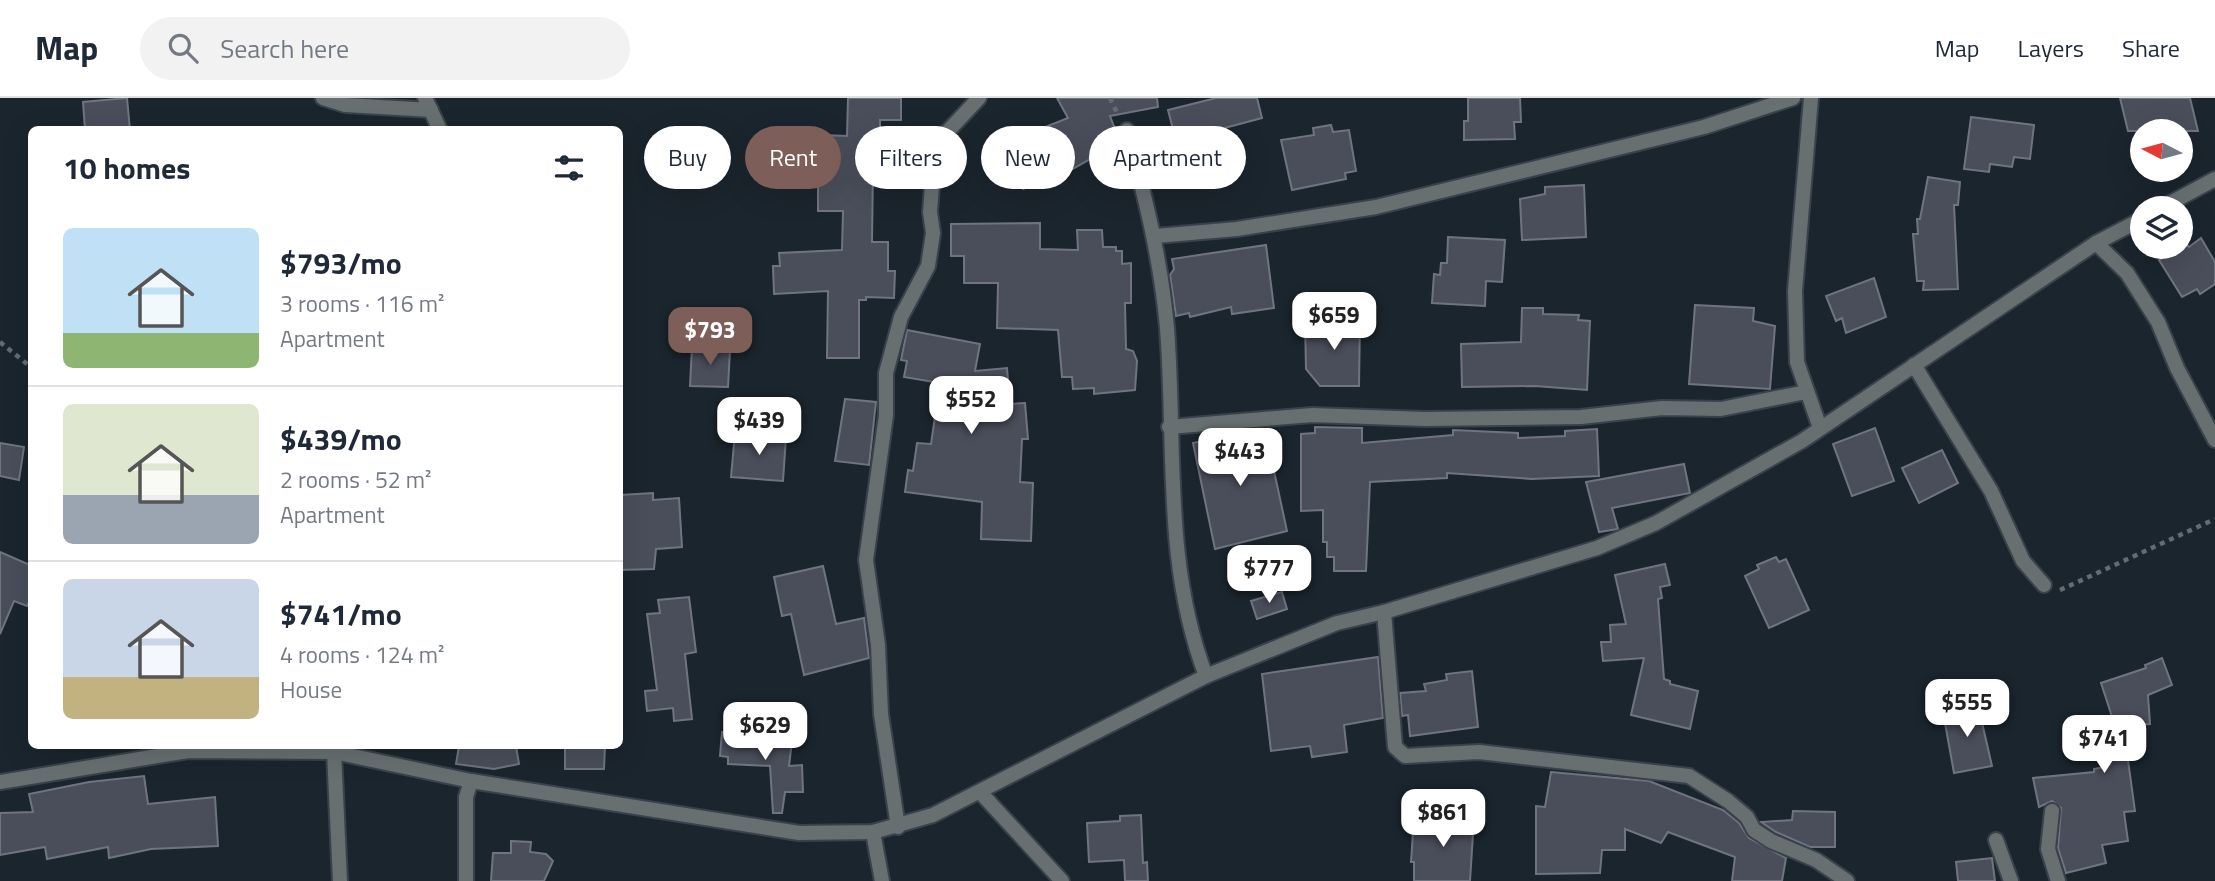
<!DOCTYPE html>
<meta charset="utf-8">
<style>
body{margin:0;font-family:"Titillium Web",sans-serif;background:#f2f2f3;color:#1f2937;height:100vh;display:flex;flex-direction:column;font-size:26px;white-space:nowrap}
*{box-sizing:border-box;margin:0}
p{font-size:23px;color:#747a83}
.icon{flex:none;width:38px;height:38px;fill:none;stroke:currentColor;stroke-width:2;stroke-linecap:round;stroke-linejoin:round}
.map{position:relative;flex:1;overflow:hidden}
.panel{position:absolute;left:28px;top:28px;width:595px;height:623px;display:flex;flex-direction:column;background:#fff;border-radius:10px;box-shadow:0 7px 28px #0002}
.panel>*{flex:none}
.hud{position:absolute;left:644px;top:28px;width:665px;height:63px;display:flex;gap:14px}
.needle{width:46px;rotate:276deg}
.buttons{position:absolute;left:2130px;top:21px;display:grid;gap:14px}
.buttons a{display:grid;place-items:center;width:63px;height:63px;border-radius:50%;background:#fff;box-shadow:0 7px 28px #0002;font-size:35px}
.price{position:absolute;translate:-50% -60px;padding:0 16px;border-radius:14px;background:#fff;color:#222;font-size:23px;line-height:46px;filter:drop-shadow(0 2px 4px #0008)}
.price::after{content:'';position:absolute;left:50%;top:42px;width:21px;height:16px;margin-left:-10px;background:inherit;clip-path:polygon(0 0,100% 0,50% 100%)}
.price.on{background:#7e5e59;color:#fff}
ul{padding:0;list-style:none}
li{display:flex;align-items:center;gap:21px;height:175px;padding:0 35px}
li+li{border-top:2px solid #e0e1e3}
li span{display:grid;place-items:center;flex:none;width:196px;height:140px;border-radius:10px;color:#555}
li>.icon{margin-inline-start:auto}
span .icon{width:84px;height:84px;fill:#fffc;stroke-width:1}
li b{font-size:30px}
h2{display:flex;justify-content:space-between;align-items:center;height:84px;padding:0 35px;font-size:30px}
.tag{padding:0 24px;border-radius:32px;background:#fff;box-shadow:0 7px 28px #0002;font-size:24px;line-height:63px}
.tag.on{background:#7e5e59;color:#fff}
header{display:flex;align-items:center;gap:42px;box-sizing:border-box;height:98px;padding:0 35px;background:#fff;border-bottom:2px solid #e0e1e3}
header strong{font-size:33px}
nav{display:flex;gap:38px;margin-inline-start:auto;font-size:24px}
.search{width:490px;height:63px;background:#f2f2f3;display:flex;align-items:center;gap:18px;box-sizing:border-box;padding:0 24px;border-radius:38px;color:#747a83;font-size:26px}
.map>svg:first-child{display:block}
.building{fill:#4a4e5a;stroke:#707481;stroke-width:2}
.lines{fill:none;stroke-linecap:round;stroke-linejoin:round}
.minor-casing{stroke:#39424a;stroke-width:18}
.tertiary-casing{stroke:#39424a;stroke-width:18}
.path{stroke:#646c73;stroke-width:4.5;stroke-dasharray:5 5;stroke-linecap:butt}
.minor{stroke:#686f71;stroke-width:14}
.tertiary{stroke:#686f71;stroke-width:14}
</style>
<header>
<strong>Map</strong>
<div class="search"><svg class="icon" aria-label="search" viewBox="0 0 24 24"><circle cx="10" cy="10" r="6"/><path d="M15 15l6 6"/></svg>Search here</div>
<nav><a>Map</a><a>Layers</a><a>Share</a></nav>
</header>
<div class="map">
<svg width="2215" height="783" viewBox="0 0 2215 783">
<rect width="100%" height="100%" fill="#1b252d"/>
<g class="building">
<path d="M127,0L130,32H85L83,4Z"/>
<path d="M848,0H901V22H880V69H873L872,144H888V173H895L894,200L866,199V202H859V260H827L828,193L774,196L773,168H780L779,155L842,152L843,113H818V76H780V53L823,52V37L847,38Z"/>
<path d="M1057,0H1157L1158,9L1110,18L1120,44L1069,73L1023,91L1007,51L1032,41L1030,35L1068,20Z"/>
<path d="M1216,0H1257L1262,20L1176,43L1168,12Z"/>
<path d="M1468,0H1520L1521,24H1514L1515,41L1464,42V23H1468Z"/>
<path d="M2120,0H2190L2198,33H2128Z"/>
<path d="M1971,19L2034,27L2030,61L2014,59L2012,69L1990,66L1989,74L1964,71Z"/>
<path d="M1331,27L1333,34L1349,32L1356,73L1345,75L1346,81L1292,92L1281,42L1314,37L1313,30Z"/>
<path d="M1928,79L1960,84L1958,107H1954L1958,191L1923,192L1924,183H1917L1913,136H1918L1917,121H1920Z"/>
<path d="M1584,87L1586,139L1522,142L1520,101L1545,96V89Z"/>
<path d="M1040,125V151L1078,152L1077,132H1102L1103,149H1116V153H1122V166L1131,165V205H1125L1126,251L1133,253L1137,263L1135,292L1094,296V290L1073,291L1072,279H1062L1058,232L997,230L998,185H964V158H951V126Z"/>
<path d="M1448,139L1505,142L1502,184L1486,183L1485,208L1432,205L1434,176L1440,177L1441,165H1447Z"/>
<path d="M2201,140L2215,164V186L2200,196L2197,191L2182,199L2159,162L2185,145L2189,149Z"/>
<path d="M1266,147L1274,210L1232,216L1231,209L1190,219L1189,215L1176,218L1170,177L1174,171L1172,161Z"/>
<path d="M1874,180L1886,219L1846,235L1842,220L1836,223L1826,198Z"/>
<path d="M1695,207L1754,210L1753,223L1775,228L1770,291L1689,286Z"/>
<path d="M1522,210H1543V216L1579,217L1578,222L1590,223L1587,292L1535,288L1462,289L1461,246L1521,244Z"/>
<path d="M1360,220L1359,288H1320L1306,271L1305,223Z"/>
<path d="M907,232L980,246L975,273L1007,270L1010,306L1025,305L1028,341H1022L1020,384L1033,385L1031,443L981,441L982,404L905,394L908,372L913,373L917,345L931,346L940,285L904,279L907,263L901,262Z"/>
<path d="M692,248L730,252L728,289L690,288Z"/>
<path d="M845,301L876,304L869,367L835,363Z"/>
<path d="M1315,329L1362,330V345L1453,337V332L1518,335V340L1565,338V333L1597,331L1599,378L1532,381L1447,375V380L1370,384L1366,473H1334V459H1327V444H1323V412L1301,413V336L1315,335Z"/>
<path d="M1875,330L1894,383L1852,398L1833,346Z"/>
<path d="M1265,331L1287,433L1215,451L1193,345Z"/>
<path d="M735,335L786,339L783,383L731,379Z"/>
<path d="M0,345L24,349L19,382L0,378Z"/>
<path d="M1942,352L1958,385L1919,405L1902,370Z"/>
<path d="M1684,366L1690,395L1612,410L1618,431L1599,434L1586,384Z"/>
<path d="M653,395V402L679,400L682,449L656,451L654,471L620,472V397Z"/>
<path d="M0,454L32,468V499L27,508L14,503L0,536Z"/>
<path d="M1776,459L1779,464L1786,461L1809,512L1769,530L1745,478L1759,471L1757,467Z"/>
<path d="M1665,466L1670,487L1660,489L1662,500L1658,501L1664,581L1670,583V586L1698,593L1690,631L1631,617L1644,560L1603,563L1601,544H1611L1610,527L1626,526L1615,477Z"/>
<path d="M823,468L836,526L864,520L869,560L804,577L791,516L782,518L774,479Z"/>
<path d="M1282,494L1287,511L1257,521L1251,503Z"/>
<path d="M689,499L696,554L685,556L692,621L674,623L673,610L647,613L645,593L657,592L647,516L660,515L658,502Z"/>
<path d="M1378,559L1383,620L1344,627L1347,654L1312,659L1310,648L1271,653L1262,576Z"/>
<path d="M2162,560L2172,587L2148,597L2150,626L2138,627L2139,642H2134L2135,654L2127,655L2135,713L2124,714L2128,743L2102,747L2106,765L2066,775L2058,750L2061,710L2052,703L2039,709L2033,680L2094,674V671L2104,669L2101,626L2114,625L2101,585L2146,570L2145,567Z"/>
<path d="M1472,573L1478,629L1410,638L1408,617L1402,618L1400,595L1426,593L1424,586L1447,582L1446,576Z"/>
<path d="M1978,607L1992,668L1954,675L1943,614Z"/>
<path d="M722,634L757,636V638L792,643L789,668L802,667L803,694H785L782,715H773L770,668L728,666V659L720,658Z"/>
<path d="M459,648H516L519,666L494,671L456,666Z"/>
<path d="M565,648H605L604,671H565Z"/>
<path d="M1551,674L1649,683L1723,712L1739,725L1749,740L1786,760L1782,783H1732L1735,759L1668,734L1661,745L1625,731V752H1602L1600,775L1536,776V708L1545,709Z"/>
<path d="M144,678L148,706L215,699L218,748L151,751L109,760L108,749L47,761L45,749L0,757V715L33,714L29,696L89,684Z"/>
<path d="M1793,713L1835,714V749H1810L1776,734L1761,724L1792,722Z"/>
<path d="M1141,717L1143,765L1147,764L1148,783H1125L1124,762L1089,764L1087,725L1120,723V718Z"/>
<path d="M1449,718L1474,720L1470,783H1414V764H1411L1414,719L1448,721Z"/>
<path d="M511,743L531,744L530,754L546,756L553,763L544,783H491L493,755H511Z"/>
<path d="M1992,760L1995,783H1958L1956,764Z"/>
</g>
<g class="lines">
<g class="minor-casing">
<g id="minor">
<path d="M323,0L345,7L431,12"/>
<path d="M425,0L440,32"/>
<path d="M1811,0L1795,193L1797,264L1820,330"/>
<path d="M1127,32C1145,98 1161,162 1167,230C1176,347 1163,466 1206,578"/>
<path d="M1156,138L1237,131L1376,109L1704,29L1793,0"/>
<path d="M2096,145L2127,175L2158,224L2177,270L2215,342"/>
<path d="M1914,267L1991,393L2023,463L2044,487"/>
<path d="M1169,329L1312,317L1425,321L1581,319L1662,310L1721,311L1806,294"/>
<path d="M1384,514L1395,649L1405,658L1479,654L1689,678L1728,703L1747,719L1754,732L1771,743L1816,762L1847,783"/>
<path d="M334,654L340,783"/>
<path d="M980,694L1062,783"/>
<path d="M2052,713L2048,751L2058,783"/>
<path d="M898,729L881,616L878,547L866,462L886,317V275L901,219L928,168L933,135L930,114L932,88L936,64L949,32L979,0"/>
<path d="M873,734L882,783"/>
<path d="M1996,742L2011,783"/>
<path d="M466,783V699L471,683"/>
</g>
</g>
<g class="tertiary-casing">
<g id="tertiary">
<path d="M2161,110L2215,81"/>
<path d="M0,684L188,653L334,654L471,683L799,735L873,734L933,717L1206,578L1337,525L1384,514L1597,450L1656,425L1802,343L2096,145L2142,121"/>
</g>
</g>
<g class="path">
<path d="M1110,0L1118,17"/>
<path d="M0,244L32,270"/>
<path d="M2060,492L2215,421"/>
</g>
<use href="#minor" class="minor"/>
<use href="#tertiary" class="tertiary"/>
</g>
</svg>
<div class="buttons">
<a><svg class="needle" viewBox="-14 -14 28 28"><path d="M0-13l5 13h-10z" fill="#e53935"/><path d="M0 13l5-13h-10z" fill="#747a83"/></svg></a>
<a><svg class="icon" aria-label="layers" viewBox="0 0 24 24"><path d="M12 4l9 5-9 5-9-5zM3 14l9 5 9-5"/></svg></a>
</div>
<b class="price" style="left:1334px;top:254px">$659</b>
<b class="price on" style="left:710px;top:269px">$793</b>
<b class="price" style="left:971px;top:338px">$552</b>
<b class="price" style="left:759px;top:359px">$439</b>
<b class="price" style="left:1240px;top:390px">$443</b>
<b class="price" style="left:1269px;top:507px">$777</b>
<b class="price" style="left:1967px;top:641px">$555</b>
<b class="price" style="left:765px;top:664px">$629</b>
<b class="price" style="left:2104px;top:677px">$741</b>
<b class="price" style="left:1443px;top:751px">$861</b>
<div class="hud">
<a class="tag">Buy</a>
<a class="tag on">Rent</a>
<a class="tag">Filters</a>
<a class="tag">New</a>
<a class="tag">Apartment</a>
</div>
<section class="panel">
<h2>10 homes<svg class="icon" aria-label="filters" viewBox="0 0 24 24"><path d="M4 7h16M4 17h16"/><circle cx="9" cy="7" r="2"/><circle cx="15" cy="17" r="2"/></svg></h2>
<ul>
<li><span style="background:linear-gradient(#bfe0f5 75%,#8fb573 0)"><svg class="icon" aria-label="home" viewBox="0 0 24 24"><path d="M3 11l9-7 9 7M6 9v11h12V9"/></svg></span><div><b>$793/mo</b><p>3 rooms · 116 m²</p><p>Apartment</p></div></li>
<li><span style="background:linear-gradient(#dfe7d0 65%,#9aa5b1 0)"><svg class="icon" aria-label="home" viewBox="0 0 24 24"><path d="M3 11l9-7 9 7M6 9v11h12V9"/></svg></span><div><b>$439/mo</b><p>2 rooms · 52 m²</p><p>Apartment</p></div></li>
<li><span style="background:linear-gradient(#c9d6e8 70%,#c2b280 0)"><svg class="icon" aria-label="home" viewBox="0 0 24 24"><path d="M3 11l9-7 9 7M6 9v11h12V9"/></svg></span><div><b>$741/mo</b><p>4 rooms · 124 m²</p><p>House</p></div></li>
</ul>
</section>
</div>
